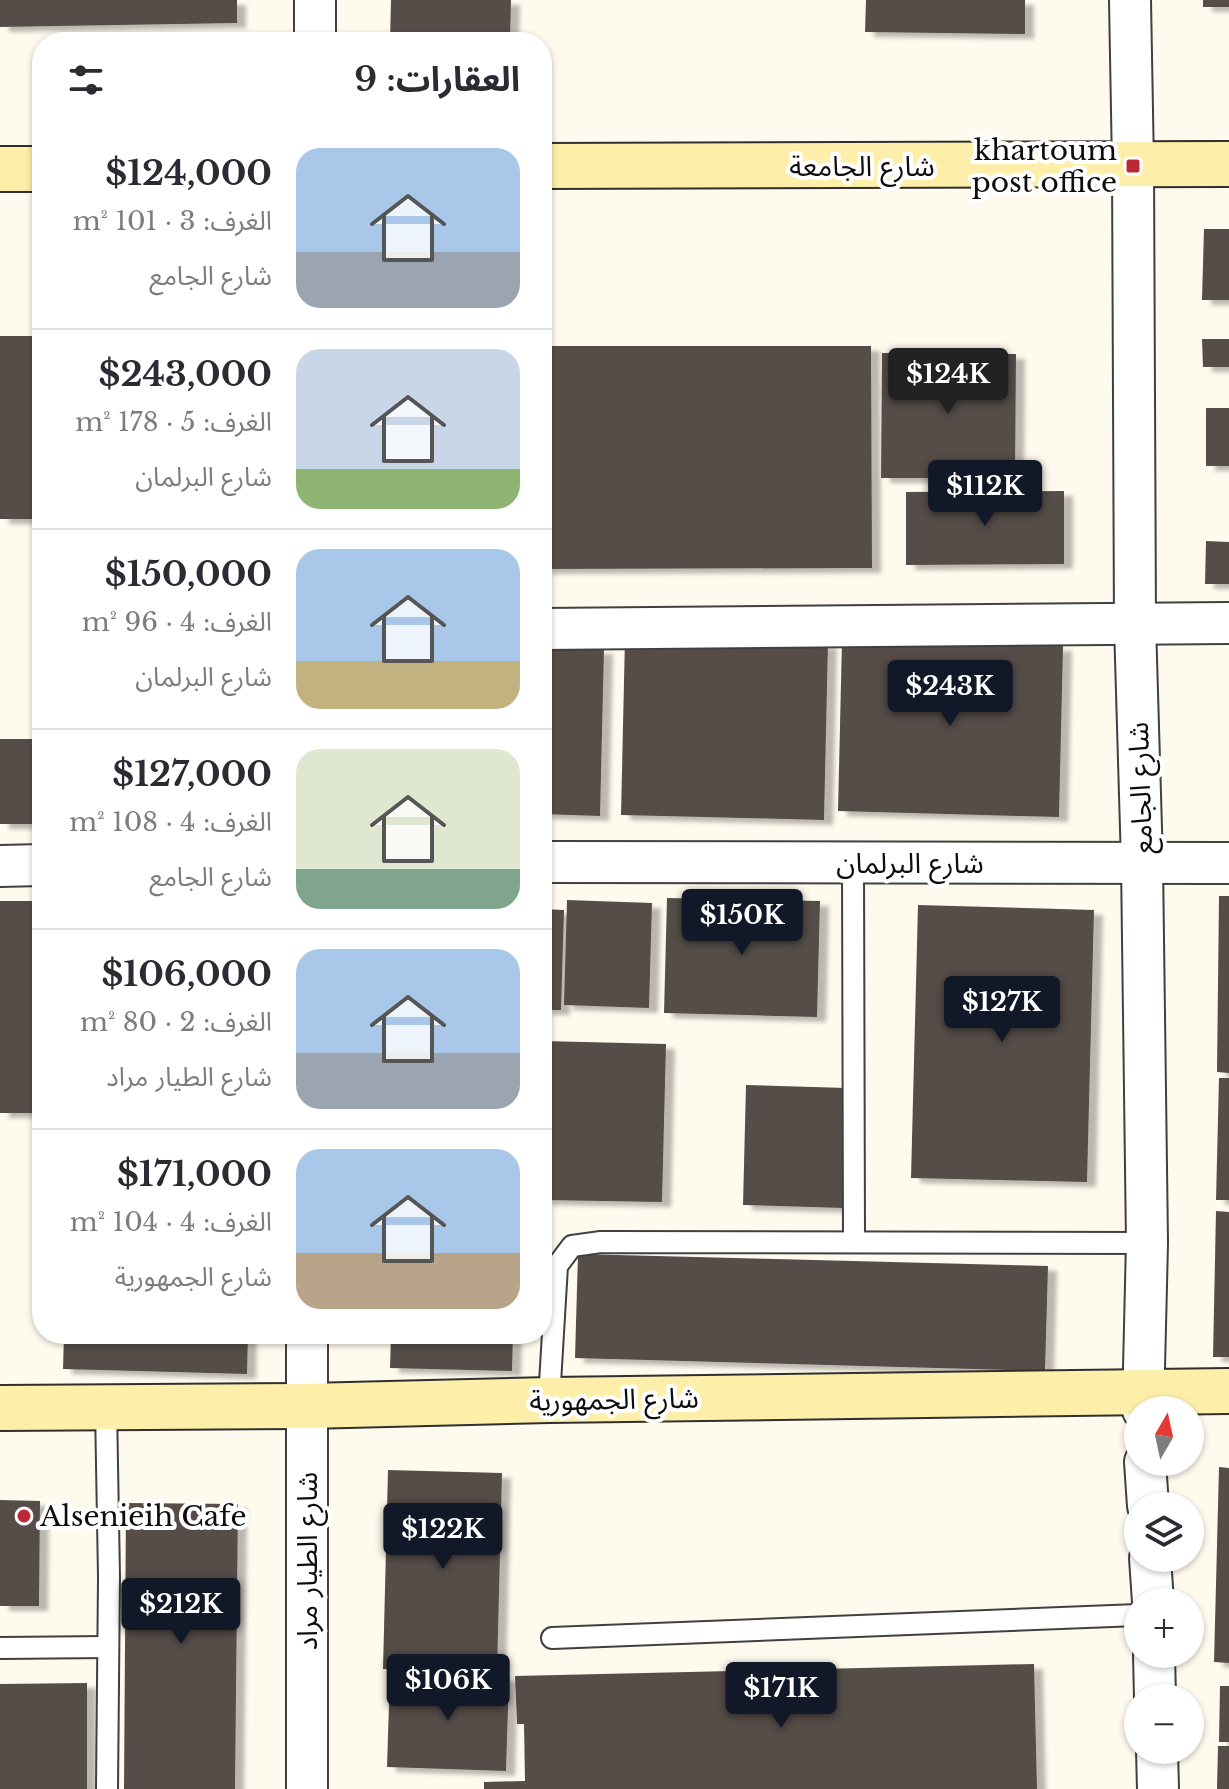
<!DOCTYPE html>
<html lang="ar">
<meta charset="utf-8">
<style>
body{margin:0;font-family:"Libre Baskerville","Noto Sans Arabic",serif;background:#f7f7f7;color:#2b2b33;direction:rtl;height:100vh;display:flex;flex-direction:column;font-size:30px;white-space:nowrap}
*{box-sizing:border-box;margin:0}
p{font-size:26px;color:#7c7c81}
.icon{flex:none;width:44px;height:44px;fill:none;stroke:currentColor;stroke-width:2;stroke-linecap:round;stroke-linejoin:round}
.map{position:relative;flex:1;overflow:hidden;direction:ltr}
.panel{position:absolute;left:32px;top:32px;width:520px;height:1312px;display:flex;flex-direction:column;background:#fff;border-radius:32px;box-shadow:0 2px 6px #0004;direction:rtl}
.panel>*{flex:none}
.needle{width:52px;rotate:9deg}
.buttons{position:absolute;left:1124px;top:1396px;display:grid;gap:16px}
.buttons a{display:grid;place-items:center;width:80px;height:80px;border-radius:50%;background:#fff;box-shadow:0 2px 6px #0004;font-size:40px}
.price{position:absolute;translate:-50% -68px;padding:0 18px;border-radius:8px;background:#111827;color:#fff;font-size:26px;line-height:52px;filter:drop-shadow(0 2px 4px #0008)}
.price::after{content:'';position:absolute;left:50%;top:48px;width:24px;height:18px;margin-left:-12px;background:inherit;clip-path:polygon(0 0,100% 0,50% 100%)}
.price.active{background:#222;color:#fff}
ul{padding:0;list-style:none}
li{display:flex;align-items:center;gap:24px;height:200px;padding:0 32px}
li+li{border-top:2px solid #e1e1e2}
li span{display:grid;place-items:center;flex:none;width:224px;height:160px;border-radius:24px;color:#555}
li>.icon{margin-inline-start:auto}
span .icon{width:96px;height:96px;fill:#fffc;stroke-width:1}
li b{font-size:34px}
h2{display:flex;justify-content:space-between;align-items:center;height:96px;padding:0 32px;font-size:34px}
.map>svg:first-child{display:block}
.building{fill:#564e4a;filter:url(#shadow)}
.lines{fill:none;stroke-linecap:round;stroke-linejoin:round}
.service-casing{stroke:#404040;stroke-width:24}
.minor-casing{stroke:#404040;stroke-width:44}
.secondary-casing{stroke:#2f2f2f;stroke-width:48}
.service{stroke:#fff;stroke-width:20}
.minor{stroke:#fff;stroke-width:40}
.secondary{stroke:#fdefaa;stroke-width:44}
.poi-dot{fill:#bb2838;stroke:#fff;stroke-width:3}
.labels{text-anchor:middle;stroke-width:8;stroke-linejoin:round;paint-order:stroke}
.poi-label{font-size:28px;fill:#0d0d0d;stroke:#fff;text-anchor:end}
.street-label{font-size:28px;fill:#0d0d0d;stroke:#fff}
</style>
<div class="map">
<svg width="1229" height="1789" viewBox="0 0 1229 1789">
<defs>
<filter id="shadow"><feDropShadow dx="9" dy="5" stdDeviation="2" flood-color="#0004"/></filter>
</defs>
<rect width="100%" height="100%" fill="#fffaee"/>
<g class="building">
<path d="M0,0H237V23L0,27Z"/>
<path d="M391,0H511L510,42H390Z"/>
<path d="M866,0H1025V34L865,32Z"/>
<rect x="1203" y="0" width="26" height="7"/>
<path d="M1204,229H1229V300H1202Z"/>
<rect x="0" y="336" width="42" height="183"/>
<path d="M1202,339H1229V367H1203Z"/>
<path d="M542,346H871L872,568L542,569Z"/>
<path d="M882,353L1016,354L1015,478H881Z"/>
<rect x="1206" y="408" width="23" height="58"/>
<path d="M1064,491V564L906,565V492Z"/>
<path d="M1206,541L1229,542V584H1205Z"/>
<path d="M625,637L828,643L824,820L621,815Z"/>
<path d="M842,640L1063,646L1059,817L838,811Z"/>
<path d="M542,648L604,649L600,816L542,814Z"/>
<rect x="0" y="739" width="42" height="85"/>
<path d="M1219,896H1229V1073L1217,1072Z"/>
<path d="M667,898L820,901L817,1017L664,1013Z"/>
<path d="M567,900L652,903L649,1008L564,1005Z"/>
<rect x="0" y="901" width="42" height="212"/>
<path d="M918,905L1094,910L1087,1182L911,1178Z"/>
<path d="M542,909L564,910L561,1010H542Z"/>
<path d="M542,1041L666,1044L662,1202L542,1200Z"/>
<path d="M1219,1078H1229V1200H1216Z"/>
<path d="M746,1085L847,1088L844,1208L743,1205Z"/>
<path d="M1216,1211L1229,1212V1357H1213Z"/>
<path d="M578,1254L1048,1266L1045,1371L575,1358Z"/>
<path d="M64,1334H248L247,1374L63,1369Z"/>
<path d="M391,1334H513L512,1371L390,1368Z"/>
<path d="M1219,1467L1229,1468V1663L1214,1662Z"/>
<path d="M388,1470L502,1473L497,1673L383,1669Z"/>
<path d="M0,1500L40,1501L39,1606H0Z"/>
<path d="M126,1503L238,1504L235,1789H124Z"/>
<path d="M1034,1664L1037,1789H484V1782L525,1781L524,1724H517L515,1676Z"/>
<path d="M390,1673L509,1676L506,1771L387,1767Z"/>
<path d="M87,1683V1789H0V1684Z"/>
<path d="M1220,1686H1229V1742H1219Z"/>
<path d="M1218,1746H1229V1789H1217Z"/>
</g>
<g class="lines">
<g class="service-casing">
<g id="service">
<path d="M853,863L854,1242"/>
<path d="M549,1400L557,1266L572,1246L601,1242L1147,1243"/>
<path d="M106,1407L109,1577L107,1789"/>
<path d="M552,1638L1138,1615"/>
<path d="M0,1648L108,1647"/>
</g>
</g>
<g class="minor-casing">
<g id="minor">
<path d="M315,0V42"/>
<path d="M1130,0L1133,166L1135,624L1142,863L1147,1243L1143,1410"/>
<path d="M542,629L1229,623"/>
<path d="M542,862L1229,863"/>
<path d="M0,866L42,865"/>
<path d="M1145,1462L1148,1506"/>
<path d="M1150,1558L1153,1602"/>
<path d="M1154,1654L1155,1698"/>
<path d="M1157,1750L1158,1789"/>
<path d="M307,1789V1334"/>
</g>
</g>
<g class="secondary-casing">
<g id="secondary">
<path d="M542,166L1229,164"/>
<path d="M0,169H42"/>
<path d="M0,1408L307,1406L549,1400L1229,1391"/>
</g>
</g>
<use href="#service" class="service"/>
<use href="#minor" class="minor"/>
<use href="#secondary" class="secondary"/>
</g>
<g class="poi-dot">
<rect x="1125" y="158" width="16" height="16" rx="4"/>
<circle cx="24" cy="1516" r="8"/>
</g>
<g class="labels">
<g class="poi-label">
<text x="1117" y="160">khartoum<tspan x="1117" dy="32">post office</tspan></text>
<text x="40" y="1526" text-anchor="start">Alsenieih Cafe</text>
</g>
<g class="street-label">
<text x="862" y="176">شارع الجامعة</text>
<text transform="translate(1140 788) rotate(-92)" y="10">شارع الجامع</text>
<text x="910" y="873">شارع البرلمان</text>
<text transform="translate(614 1399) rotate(-1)" y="10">شارع الجمهورية</text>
<text transform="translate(307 1561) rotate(-90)" y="10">شارع الطيار مراد</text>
</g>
</g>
</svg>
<div class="buttons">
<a><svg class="needle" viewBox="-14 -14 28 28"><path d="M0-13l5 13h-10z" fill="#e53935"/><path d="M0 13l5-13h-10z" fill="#7c7c81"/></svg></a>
<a><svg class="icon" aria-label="layers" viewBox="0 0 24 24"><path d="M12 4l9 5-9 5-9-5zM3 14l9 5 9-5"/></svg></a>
<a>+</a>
<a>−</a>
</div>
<b class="price active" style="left:948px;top:416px">$124K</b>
<b class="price" style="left:985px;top:528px">$112K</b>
<b class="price" style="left:950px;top:728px">$243K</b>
<b class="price" style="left:742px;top:957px">$150K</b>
<b class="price" style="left:1002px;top:1044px">$127K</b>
<b class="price" style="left:443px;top:1571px">$122K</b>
<b class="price" style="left:181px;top:1646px">$212K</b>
<b class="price" style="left:448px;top:1722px">$106K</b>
<b class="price" style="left:781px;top:1730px">$171K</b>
<section class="panel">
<h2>العقارات: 9<svg class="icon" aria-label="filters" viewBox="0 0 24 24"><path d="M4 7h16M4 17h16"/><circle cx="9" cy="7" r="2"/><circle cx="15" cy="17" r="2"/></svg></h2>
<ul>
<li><span style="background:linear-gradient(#a9c7e8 65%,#9aa5b1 0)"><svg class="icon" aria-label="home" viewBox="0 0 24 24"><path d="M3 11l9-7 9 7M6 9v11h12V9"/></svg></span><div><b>$124,000</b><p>الغرف: 3 · 101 m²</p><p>شارع الجامع</p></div></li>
<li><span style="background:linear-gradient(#c9d6e8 75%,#8fb573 0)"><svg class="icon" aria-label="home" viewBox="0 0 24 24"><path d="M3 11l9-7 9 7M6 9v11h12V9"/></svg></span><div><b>$243,000</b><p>الغرف: 5 · 178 m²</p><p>شارع البرلمان</p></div></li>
<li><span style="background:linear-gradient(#a9c7e8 70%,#c2b280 0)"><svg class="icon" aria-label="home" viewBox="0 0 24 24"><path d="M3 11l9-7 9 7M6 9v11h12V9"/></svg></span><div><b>$150,000</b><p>الغرف: 4 · 96 m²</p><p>شارع البرلمان</p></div></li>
<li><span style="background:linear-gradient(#dfe7d0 75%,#7fa58c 0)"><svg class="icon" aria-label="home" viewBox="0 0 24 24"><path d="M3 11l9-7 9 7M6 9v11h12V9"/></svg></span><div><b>$127,000</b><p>الغرف: 4 · 108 m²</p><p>شارع الجامع</p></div></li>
<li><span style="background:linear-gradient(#a9c7e8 65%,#9aa5b1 0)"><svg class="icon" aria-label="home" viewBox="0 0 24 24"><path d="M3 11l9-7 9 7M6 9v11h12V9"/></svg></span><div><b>$106,000</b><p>الغرف: 2 · 80 m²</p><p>شارع الطيار مراد</p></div></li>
<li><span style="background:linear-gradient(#a9c7e8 65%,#b9a48a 0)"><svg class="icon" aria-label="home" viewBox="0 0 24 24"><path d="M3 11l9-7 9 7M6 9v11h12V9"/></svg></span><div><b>$171,000</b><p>الغرف: 4 · 104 m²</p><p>شارع الجمهورية</p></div></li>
</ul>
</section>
</div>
